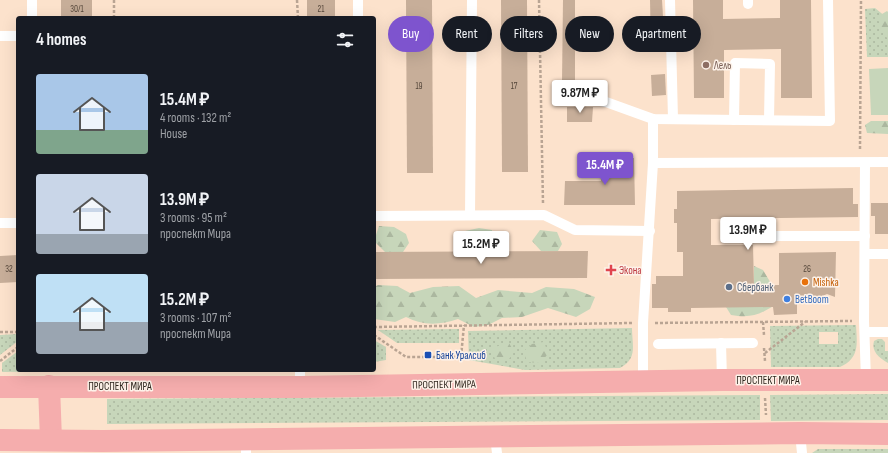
<!DOCTYPE html>
<meta charset="utf-8">
<style>
body{margin:0;font-family:"Sofia Sans Condensed",sans-serif;background:#242831;color:#f1f3f6;height:100vh;display:flex;flex-direction:column;font-size:15px;white-space:nowrap}
*{box-sizing:border-box;margin:0}
p{font-size:13px;color:#9ea1a6}
.icon{flex:none;width:22px;height:22px;fill:none;stroke:currentColor;stroke-width:2;stroke-linecap:round;stroke-linejoin:round}
.map{position:relative;flex:1;overflow:hidden}
.panel{position:absolute;left:16px;top:16px;width:360px;height:356px;display:flex;flex-direction:column;background:#171b24;border-radius:4px;box-shadow:0 4px 16px #0002}
.panel>*{flex:none}
.banner{position:absolute;left:388px;top:16px;width:380px;height:36px;display:flex;gap:8px}
.price{position:absolute;translate:-50% -34px;padding:0 9px;border-radius:4px;background:#fff;color:#222;font-size:13px;line-height:26px;filter:drop-shadow(0 1px 2px #0008)}
.price::after{content:'';position:absolute;left:50%;top:24px;width:12px;height:9px;margin-left:-6px;background:inherit;clip-path:polygon(0 0,100% 0,50% 100%)}
.price.on{background:#7e54ce;color:#fff}
ul{padding:0;list-style:none}
li{display:flex;align-items:center;gap:12px;height:100px;padding:0 20px}
li span{display:grid;place-items:center;flex:none;width:112px;height:80px;border-radius:4px;color:#555}
li>.icon{margin-inline-start:auto}
span .icon{width:48px;height:48px;fill:#fffc;stroke-width:1}
li b{font-size:17px}
h2{display:flex;justify-content:space-between;align-items:center;height:48px;padding:0 20px;font-size:17px}
.tag{padding:0 14px;border-radius:18px;background:#171b24;box-shadow:0 4px 16px #0002;font-size:14px;line-height:36px}
.tag.on{background:#7e54ce;color:#fff}
.map>svg:first-child{display:block}
.grass{fill:url(#grass-dots);fill-rule:evenodd}
.forest{fill:url(#forest-firs)}
.pitch{fill:#c7d6ba}
.building{fill:#c7ae99}
.lines{fill:none;stroke-linecap:round;stroke-linejoin:round}
.path{stroke:#b9a493;stroke-width:2.5;stroke-dasharray:3 2;stroke-linecap:butt}
.lane{stroke:#fff;stroke-width:10}
.primary{stroke:#f5adad;stroke-width:22}
.education-dot{fill:#8d6e63;stroke:#fdf2e9;stroke-width:1.5}
.health-dot{fill:#e0444e;stroke:#fdf2e9;stroke-width:1.5}
.food-dot{fill:#e8710a;stroke:#fdf2e9;stroke-width:1.5}
.service-dot{fill:#5c6f8a;stroke:#fdf2e9;stroke-width:1.5}
.shop-dot{fill:#3f7fe0;stroke:#fdf2e9;stroke-width:1.5}
.transit-dot{fill:#1a4fb4;stroke:#fdf2e9;stroke-width:1.5}
.labels{text-anchor:middle;stroke-width:3;stroke-linejoin:round;paint-order:stroke}
.number-label{font-size:9px;fill:#54463a}
.education-label{font-size:11px;fill:#785e54;stroke:#fdf2e9;text-anchor:start}
.health-label{font-size:11px;fill:#be3a42;stroke:#fdf2e9;text-anchor:start}
.food-label{font-size:11px;fill:#c56008;stroke:#fdf2e9;text-anchor:start}
.service-label{font-size:11px;fill:#4e5e75;stroke:#fdf2e9;text-anchor:start}
.shop-label{font-size:11px;fill:#366cbe;stroke:#fdf2e9;text-anchor:start}
.transit-label{font-size:11px;fill:#164399;stroke:#fdf2e9;text-anchor:start}
.street-label{font-size:11px;fill:#2d231b;stroke:#fdf2e9}
</style>
<div class="map">
<svg width="888" height="453" viewBox="0 0 888 453">
<defs>
<pattern id="grass-dots" width="8" height="8" patternUnits="userSpaceOnUse"><rect width="8" height="8" fill="#c7d6ba"/><path d="M2 2h.1M6 6h.1" fill="none" stroke="#abb79f" stroke-width="1.8" stroke-linecap="round"/></pattern>
<pattern id="forest-firs" width="22" height="20" patternUnits="userSpaceOnUse"><rect width="22" height="20" fill="#c7d6ba"/><path d="M5 1l3.5 6h-7zM16 11l3.5 6h-7z" fill="#abb79f"/></pattern>
</defs>
<rect width="100%" height="100%" fill="#fce2cc"/>
<g class="grass">
<path d="M875,8L886,17L888,31V57H867L865,9Z"/>
<path d="M856,325C857,344 860,358 840,367H771L770,326ZM819,332H838V344H819Z"/>
<path d="M632,328C632,345 638,359 620,368L525,370L469,360L468,331Z"/>
<path d="M459,329V343H397L378,330Z"/>
<path d="M18,334V341L0,355V335Z"/>
<path d="M878,339H882L885,342V351H888V363C879,358 871,351 874,341Z"/>
<path d="M374,340L386,347V360L374,362Z"/>
<path d="M18,351V370H94V371L2,372V363Z"/>
<path d="M888,394V420L771,421L770,395Z"/>
<path d="M760,395V420L107,424V399Z"/>
<path d="M818,449H888V453H812Z"/>
</g>
<g class="forest">
<path d="M887,11L888,12V40L881,27L877,17Z"/>
<path d="M871,121H888V134L867,133L865,125Z"/>
<path d="M379,226L394,227L406,234L409,243L403,252H385L374,241Z"/>
<path d="M479,228L492,230L494,243L489,252H460L458,240L465,231Z"/>
<path d="M540,230L557,232L562,244L558,251H541L532,241Z"/>
<path d="M754,266L763,270L772,285L773,306C758,316 749,318 731,315L726,307H754Z"/>
<path d="M378,285L397,286L410,293L433,287L459,286L476,298L498,290L532,293L546,287L574,289L595,297L590,309L576,317L548,308L522,317L502,318L488,325L474,327L458,319C440,325 423,326 406,317L395,322L374,319V287Z"/>
<path d="M544,342L548,354L540,363L527,362L524,351L532,344Z"/>
<path d="M509,343L514,352L509,359H495L491,348Z"/>
</g>
<path class="pitch" d="M888,68V115H871L869,69Z"/>
<g class="building">
<rect x="61" y="0" width="31" height="18"/>
<rect x="307" y="0" width="28" height="18"/>
<path d="M406,0H432L433,173H407Z"/>
<path d="M501,0H527L528,172H502Z"/>
<path d="M563,0H575V81H562Z"/>
<path d="M650,0H662L665,50H651Z"/>
<path d="M693,0H723V19L780,18V0H811L812,98H781V49L724,50V98H694Z"/>
<path d="M665,74L666,95L652,96L651,75Z"/>
<path d="M567,107H593L592,122H567Z"/>
<path d="M634,158L635,205H564L565,181H601L600,159Z"/>
<path d="M853,188V204H858V217L711,219V245H753L754,285H779V253L836,252L835,297L827,294L811,301L797,303V314L774,315L773,307L691,308V312H668V308H652V284H656V276H683V252H677V223H674V209H677V191Z"/>
<path d="M871,203H888V234H875V216H871Z"/>
<path d="M588,251L587,278L374,279V252Z"/>
<path d="M18,255V282L0,283V256Z"/>
</g>
<g class="lines">
<g class="path">
<path d="M114,0V18"/>
<path d="M297,0L298,18"/>
<path d="M539,0L543,203"/>
<path d="M860,149L861,0"/>
<path d="M763,322L764,335"/>
<path d="M655,323L852,321"/>
<path d="M374,327L632,323"/>
<path d="M0,332H18"/>
<path d="M374,335L406,357H461L464,325"/>
<path d="M764,348L765,361"/>
<path d="M765,353L805,322"/>
<path d="M0,361L18,347"/>
<path d="M765,398L766,415"/>
</g>
<g class="lane">
<path d="M358,0V18"/>
<path d="M670,0L673,119"/>
<path d="M748,4V0"/>
<path d="M32,18V0"/>
<path d="M0,36H18"/>
<path d="M583,98L606,102L653,119L830,121L828,0"/>
<path d="M734,120L735,63L770,64L769,120"/>
<path d="M653,163L888,162"/>
<path d="M865,163L864,321L866,380"/>
<path d="M470,215L472,0"/>
<path d="M374,216L544,215L575,230L650,231"/>
<path d="M0,223H18"/>
<path d="M762,236H865"/>
<path d="M865,254H888"/>
<path d="M865,332H888"/>
<path d="M721,343L722,380"/>
<path d="M658,344L753,343"/>
<path d="M643,381V323L653,163V119"/>
<path d="M300,387V370"/>
<path d="M800,433L802,453"/>
<path d="M495,437L497,453"/>
<path d="M246,439V453"/>
</g>
<g class="primary">
<path d="M49,386L51,440"/>
<path d="M0,387H300L722,380H888"/>
<path d="M0,440L103,441L800,433L888,434"/>
</g>
</g>
<circle class="education-dot" cx="706" cy="65" r="4"/>
<path class="health-dot" d="M609 264h4v4h4v4h-4v4h-4v-4h-4v-4h4z"/>
<circle class="food-dot" cx="805" cy="282" r="4"/>
<circle class="service-dot" cx="729" cy="287" r="4"/>
<circle class="shop-dot" cx="787" cy="299" r="4"/>
<rect class="transit-dot" x="424" y="351" width="8" height="8" rx="2"/>
<g class="labels">
<g class="number-label">
<text x="77" y="12">30/1</text>
<text x="321" y="12">21</text>
<text x="419" y="89">19</text>
<text x="514" y="89">17</text>
<text x="9" y="272">32</text>
<text x="807" y="272">26</text>
</g>
<g class="education-label">
<text x="714" y="69">Лель</text>
</g>
<g class="health-label">
<text x="619" y="274">Экона</text>
</g>
<g class="food-label">
<text x="813" y="286">Mishka</text>
</g>
<g class="service-label">
<text x="737" y="291">Сбербанк</text>
</g>
<g class="shop-label">
<text x="795" y="303">BetBoom</text>
</g>
<g class="transit-label">
<text x="436" y="359">Банк Уралсиб</text>
</g>
<g class="street-label">
<text x="768" y="384">ПРОСПЕКТ МИРА</text>
<text transform="translate(444 384) rotate(-1)" y="4">ПРОСПЕКТ МИРА</text>
<text x="120" y="390">ПРОСПЕКТ МИРА</text>
</g>
</g>
</svg>
<b class="price" style="left:580px;top:114px">9.87M ₽</b>
<b class="price on" style="left:605px;top:186px">15.4M ₽</b>
<b class="price" style="left:748px;top:251px">13.9M ₽</b>
<b class="price" style="left:481px;top:265px">15.2M ₽</b>
<div class="banner">
<a class="tag on">Buy</a>
<a class="tag">Rent</a>
<a class="tag">Filters</a>
<a class="tag">New</a>
<a class="tag">Apartment</a>
</div>
<section class="panel">
<h2>4 homes<svg class="icon" aria-label="filters" viewBox="0 0 24 24"><path d="M4 7h16M4 17h16"/><circle cx="9" cy="7" r="2"/><circle cx="15" cy="17" r="2"/></svg></h2>
<ul>
<li><span style="background:linear-gradient(#a9c7e8 70%,#7fa58c 0)"><svg class="icon" aria-label="home" viewBox="0 0 24 24"><path d="M3 11l9-7 9 7M6 9v11h12V9"/></svg></span><div><b>15.4M ₽</b><p>4 rooms · 132 m²</p><p>House</p></div></li>
<li><span style="background:linear-gradient(#c9d6e8 75%,#9aa5b1 0)"><svg class="icon" aria-label="home" viewBox="0 0 24 24"><path d="M3 11l9-7 9 7M6 9v11h12V9"/></svg></span><div><b>13.9M ₽</b><p>3 rooms · 95 m²</p><p>проспект Мира</p></div></li>
<li><span style="background:linear-gradient(#bfe0f5 60%,#9aa5b1 0)"><svg class="icon" aria-label="home" viewBox="0 0 24 24"><path d="M3 11l9-7 9 7M6 9v11h12V9"/></svg></span><div><b>15.2M ₽</b><p>3 rooms · 107 m²</p><p>проспект Мира</p></div></li>
</ul>
</section>
</div>
